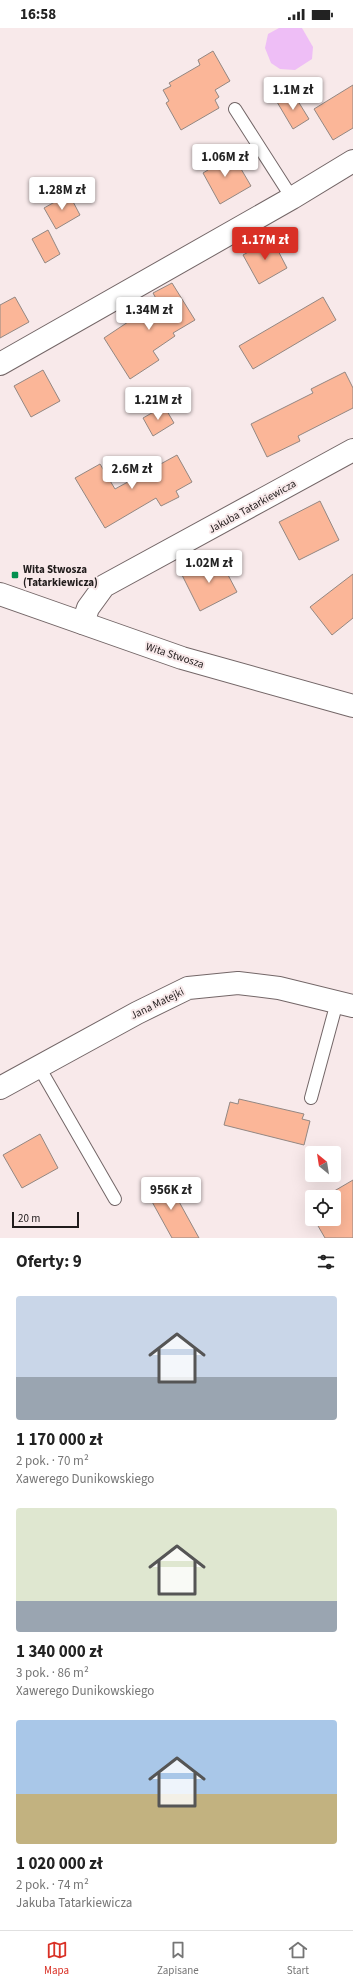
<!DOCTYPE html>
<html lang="pl">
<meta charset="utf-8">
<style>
body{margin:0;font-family:"Source Sans 3",sans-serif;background:#f2f2f2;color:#222;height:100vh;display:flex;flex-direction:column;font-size:15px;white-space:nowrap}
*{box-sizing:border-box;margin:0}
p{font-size:13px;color:#767676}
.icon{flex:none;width:22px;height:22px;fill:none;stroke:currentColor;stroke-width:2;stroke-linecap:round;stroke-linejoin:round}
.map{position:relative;height:1210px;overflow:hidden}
.drawer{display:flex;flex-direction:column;background:#fff;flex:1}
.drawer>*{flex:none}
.needle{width:26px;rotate:330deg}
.controls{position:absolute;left:305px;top:1118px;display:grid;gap:8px}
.controls a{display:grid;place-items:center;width:36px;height:36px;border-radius:4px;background:#fff;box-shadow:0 4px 16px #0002;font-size:20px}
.scale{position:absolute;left:12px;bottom:10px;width:67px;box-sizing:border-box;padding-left:4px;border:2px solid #211c1c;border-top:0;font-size:11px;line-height:14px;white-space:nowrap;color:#211c1c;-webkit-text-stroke:3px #f8e9ea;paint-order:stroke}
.price{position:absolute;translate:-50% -34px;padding:0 9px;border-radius:4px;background:#fff;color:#222;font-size:13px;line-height:26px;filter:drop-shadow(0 1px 2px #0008)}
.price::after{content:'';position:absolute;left:50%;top:24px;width:12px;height:9px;margin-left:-6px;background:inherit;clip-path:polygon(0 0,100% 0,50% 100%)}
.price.active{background:#d93025;color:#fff}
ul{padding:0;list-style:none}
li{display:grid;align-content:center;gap:8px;height:212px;padding:0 16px}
li span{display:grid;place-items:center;height:124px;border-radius:4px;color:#555}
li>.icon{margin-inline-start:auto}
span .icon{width:72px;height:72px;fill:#fffc;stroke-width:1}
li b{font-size:17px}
h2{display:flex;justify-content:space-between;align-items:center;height:48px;padding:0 16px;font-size:17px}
.status{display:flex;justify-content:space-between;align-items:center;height:28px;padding:0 20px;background:#fff;direction:ltr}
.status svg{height:11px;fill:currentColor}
.menu{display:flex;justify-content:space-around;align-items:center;height:56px;border-top:1px solid #e0e0e0;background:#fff;font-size:11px;color:#767676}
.menu a{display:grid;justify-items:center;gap:2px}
.menu .active{color:#d93025}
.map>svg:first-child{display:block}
.water{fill:#eebef6}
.building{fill:#fbb698;stroke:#938782}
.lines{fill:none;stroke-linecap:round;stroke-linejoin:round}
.lane-casing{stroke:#736667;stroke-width:14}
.street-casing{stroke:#736667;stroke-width:24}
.secondary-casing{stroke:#736667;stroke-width:24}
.lane{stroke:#fff;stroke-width:12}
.street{stroke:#fff;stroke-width:22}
.secondary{stroke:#fff;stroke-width:22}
.poi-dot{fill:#01904f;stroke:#f8e9ea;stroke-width:1.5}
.labels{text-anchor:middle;stroke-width:4;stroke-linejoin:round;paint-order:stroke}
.street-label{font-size:11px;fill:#211c1c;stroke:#f8e9ea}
.poi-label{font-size:11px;font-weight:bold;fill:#211c1c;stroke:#f8e9ea;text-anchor:start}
</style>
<div class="status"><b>16:58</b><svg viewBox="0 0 49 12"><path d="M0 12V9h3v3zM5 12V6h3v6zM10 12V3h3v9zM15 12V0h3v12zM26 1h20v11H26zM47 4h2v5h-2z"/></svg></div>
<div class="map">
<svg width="353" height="1210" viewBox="0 0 353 1210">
<rect width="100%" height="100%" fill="#f8e9ea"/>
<path class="water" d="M279,0H302L313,19L312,31L295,42L280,41L271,35L265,20L268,6Z"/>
<g class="building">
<path d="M213,23L230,53L215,62L219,69L215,72L219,80L181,102L166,75L169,73L163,62L171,58L169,55L200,37L198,32Z"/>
<path d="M353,57V100L333,112L314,81Z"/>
<path d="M293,65L309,91L293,101L277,74Z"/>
<path d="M221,124L229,138L237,134L251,158L220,176L203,145L208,142L204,134Z"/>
<path d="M69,166L80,187L56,201L44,180Z"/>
<path d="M48,202L60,226L45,235L32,211Z"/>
<path d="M272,211L287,240L259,256L243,227Z"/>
<path d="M172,255L195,292L173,305L175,308L153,323L159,332L130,351L104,310L158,274L153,265Z"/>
<path d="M15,269L29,294L0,310V277Z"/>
<path d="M323,269L336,292L253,341L239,318Z"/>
<path d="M43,342L60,373L31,389L14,358Z"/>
<path d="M345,344L353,360V380L298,408L300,413L267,429L251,396L313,365L311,361Z"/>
<path d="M164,378L174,395L153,408L143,390Z"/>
<path d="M177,427L192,454L176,463L179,469L161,478L156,470L105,500L75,450L100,436L115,461Z"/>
<path d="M320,473L339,512L299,532L279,494Z"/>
<path d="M218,528L237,564L200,583L182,547Z"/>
<path d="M353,546V590L332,607L310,579Z"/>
<path d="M239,1071L304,1086L302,1091L310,1093L304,1117L224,1097L230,1074L238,1076Z"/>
<path d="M40,1106L58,1140L22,1160L3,1127Z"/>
<path d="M166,1150L199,1210H172L145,1161Z"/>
<path d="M353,1152V1210H325L314,1191H334V1169H324Z"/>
</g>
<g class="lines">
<g class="lane-casing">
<g id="lane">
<path d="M235,81L292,170"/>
<path d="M39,1039L115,1171"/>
<path d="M311,1070L337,974"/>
</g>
</g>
<g class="street-casing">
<g id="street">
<path d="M0,336L292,170L353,133"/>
<path d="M83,595L88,580L104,558L353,422"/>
</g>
</g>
<g class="secondary-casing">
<g id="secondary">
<path d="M0,566L182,630L353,678"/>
<path d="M0,1060L137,985L188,960L238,955L279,960L353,978"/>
</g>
</g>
<use href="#lane" class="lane"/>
<use href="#street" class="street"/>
<use href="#secondary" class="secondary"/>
</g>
<rect class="poi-dot" x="11" y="543" width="8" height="8" rx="2"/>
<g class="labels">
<g class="street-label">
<text transform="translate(252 478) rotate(-29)" y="4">Jakuba Tatarkiewicza</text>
<text transform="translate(175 627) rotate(18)" y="4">Wita Stwosza</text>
<text transform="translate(157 975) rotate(-26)" y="4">Jana Matejki</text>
</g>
<g class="poi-label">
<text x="23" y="545">Wita Stwosza<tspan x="23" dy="13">(Tatarkiewicza)</tspan></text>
</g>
</g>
</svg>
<div class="controls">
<a><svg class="needle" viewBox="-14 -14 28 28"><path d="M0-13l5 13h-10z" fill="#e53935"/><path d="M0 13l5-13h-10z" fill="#767676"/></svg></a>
<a><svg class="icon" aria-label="locate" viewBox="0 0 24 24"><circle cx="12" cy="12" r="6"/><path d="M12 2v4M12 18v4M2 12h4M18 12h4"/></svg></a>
</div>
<div class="scale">20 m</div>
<b class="price" style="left:293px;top:83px">1.1M zł</b>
<b class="price" style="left:225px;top:150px">1.06M zł</b>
<b class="price" style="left:62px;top:183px">1.28M zł</b>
<b class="price active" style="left:265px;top:233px">1.17M zł</b>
<b class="price" style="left:149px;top:303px">1.34M zł</b>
<b class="price" style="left:158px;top:393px">1.21M zł</b>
<b class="price" style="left:132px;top:462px">2.6M zł</b>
<b class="price" style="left:209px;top:556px">1.02M zł</b>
<b class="price" style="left:171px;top:1183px">956K zł</b>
</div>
<section class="drawer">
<h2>Oferty: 9<svg class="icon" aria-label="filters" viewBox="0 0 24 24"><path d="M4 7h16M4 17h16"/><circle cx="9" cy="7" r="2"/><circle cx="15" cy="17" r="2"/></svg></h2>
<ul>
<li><span style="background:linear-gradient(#c9d6e8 65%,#9aa5b1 0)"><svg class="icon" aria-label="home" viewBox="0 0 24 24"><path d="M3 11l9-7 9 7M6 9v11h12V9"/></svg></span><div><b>1 170 000 zł</b><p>2 pok. · 70 m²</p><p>Xawerego Dunikowskiego</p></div></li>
<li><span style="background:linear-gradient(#dfe7d0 75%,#9aa5b1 0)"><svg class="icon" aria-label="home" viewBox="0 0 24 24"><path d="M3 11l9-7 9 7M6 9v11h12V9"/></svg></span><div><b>1 340 000 zł</b><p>3 pok. · 86 m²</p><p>Xawerego Dunikowskiego</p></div></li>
<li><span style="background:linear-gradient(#a9c7e8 60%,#c2b280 0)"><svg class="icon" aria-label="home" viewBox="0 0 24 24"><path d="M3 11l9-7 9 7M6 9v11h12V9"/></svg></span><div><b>1 020 000 zł</b><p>2 pok. · 74 m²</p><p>Jakuba Tatarkiewicza</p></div></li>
</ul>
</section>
<nav class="menu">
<a class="active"><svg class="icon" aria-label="map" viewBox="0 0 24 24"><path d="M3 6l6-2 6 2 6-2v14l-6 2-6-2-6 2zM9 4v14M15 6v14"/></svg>Mapa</a>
<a><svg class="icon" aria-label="saved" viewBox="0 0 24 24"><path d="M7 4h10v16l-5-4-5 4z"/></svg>Zapisane</a>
<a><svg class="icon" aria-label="home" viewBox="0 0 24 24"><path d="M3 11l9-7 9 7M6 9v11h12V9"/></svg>Start</a>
</nav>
